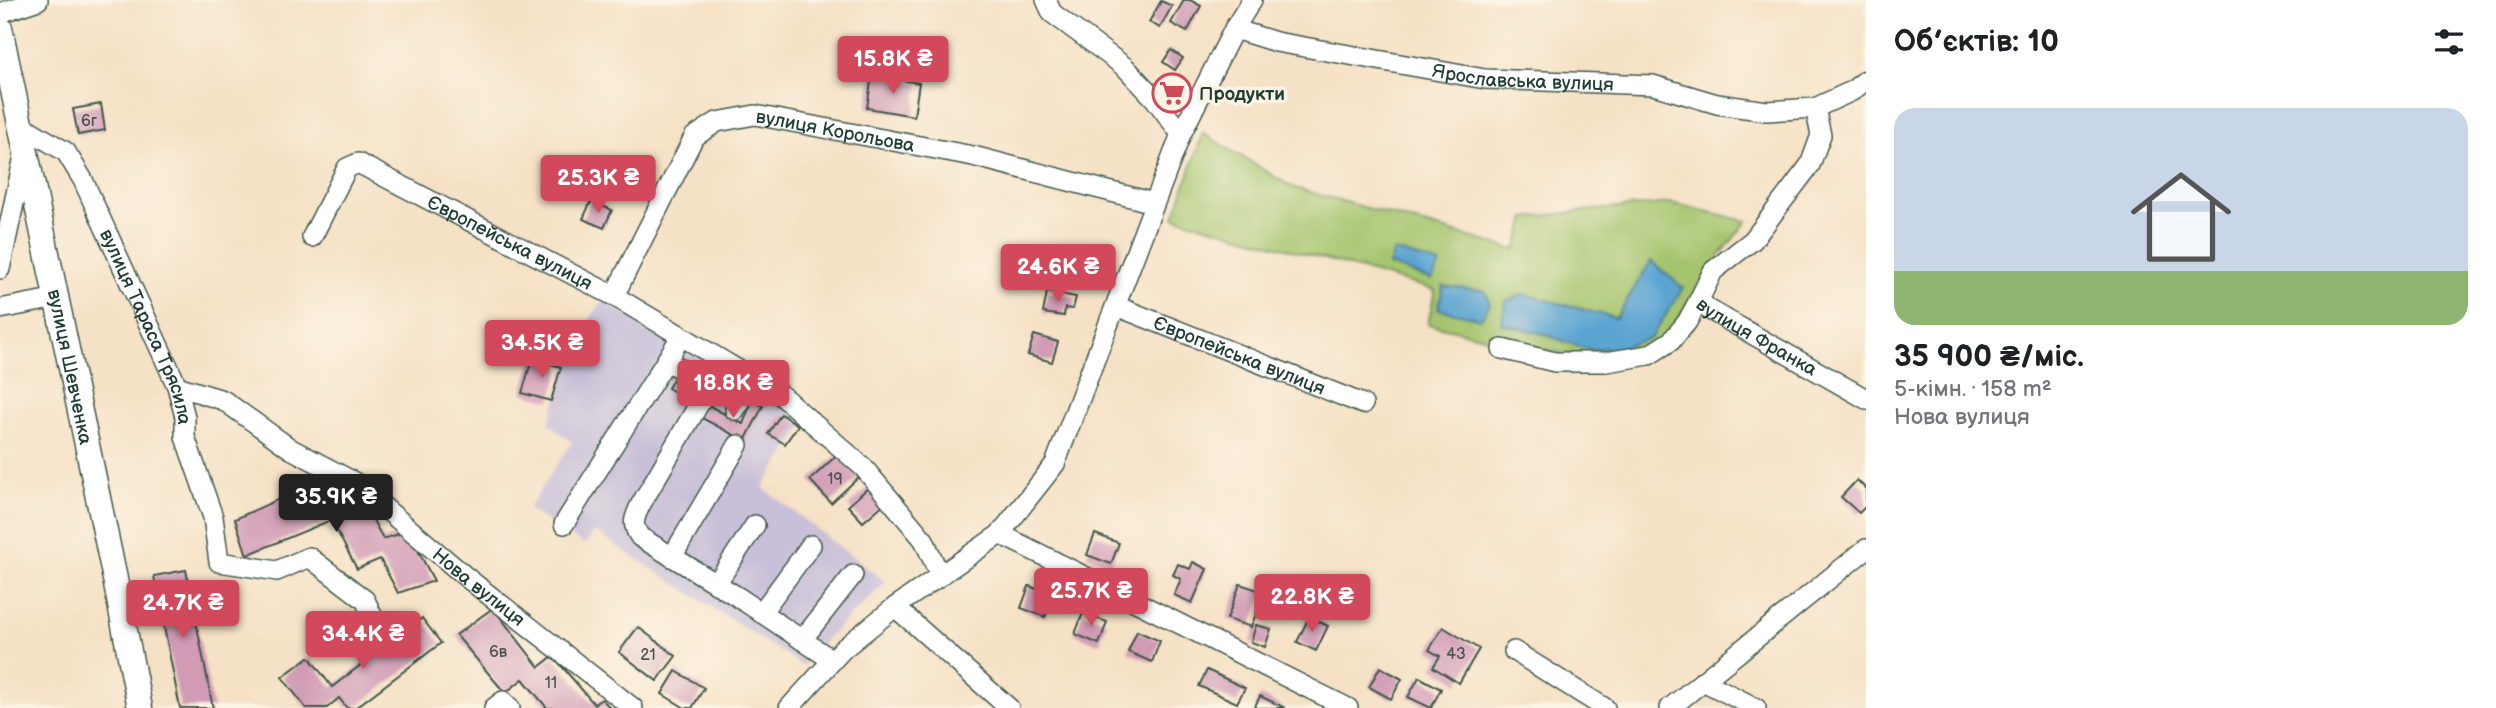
<!DOCTYPE html>
<html lang="uk">
<meta charset="utf-8">
<style>
body{margin:0;font-family:"Balsamiq Sans",sans-serif;background:#f2f2f2;color:#202124;height:100vh;display:flex;flex-direction:column;font-size:26px;white-space:nowrap}
*{box-sizing:border-box;margin:0}
p{font-size:23px;color:#757577}
.icon{flex:none;width:38px;height:38px;fill:none;stroke:currentColor;stroke-width:2;stroke-linecap:round;stroke-linejoin:round}
.map{position:relative;flex:1;overflow:hidden}
.panel{display:flex;flex-direction:column;background:#fff;width:630px}
.panel>*{flex:none}
.price{position:absolute;translate:-50% -60px;padding:0 16px;border-radius:7px;background:#d1495b;color:#fff;font-size:23px;line-height:46px;filter:drop-shadow(0 2px 4px #0008)}
.price::after{content:'';position:absolute;left:50%;top:42px;width:21px;height:16px;margin-left:-10px;background:inherit;clip-path:polygon(0 0,100% 0,50% 100%)}
.price.active{background:#222;color:#fff}
ul{padding:0;list-style:none}
li{display:grid;align-content:center;gap:14px;height:371px;padding:0 28px}
li span{display:grid;place-items:center;height:217px;border-radius:21px;color:#555}
li>.icon{margin-inline-start:auto}
span .icon{width:126px;height:126px;fill:#fffc;stroke-width:1}
li b{font-size:30px}
h2{display:flex;justify-content:space-between;align-items:center;height:84px;padding:0 28px;font-size:30px}
main{display:flex;flex:1;min-height:0}
.map>svg:first-child{display:block}
.industrial{fill:#c8bfd8}
.green{fill:#a4c46d;stroke:#628050;stroke-width:2}
.water{fill:#5ba4d2;stroke:#3d7083;stroke-width:2}
.building{fill:#d19bb6}
.lines{fill:none;stroke-linecap:round;stroke-linejoin:round}
.minor-casing{stroke:#3f564a;stroke-width:22}
.major-casing{stroke:#3f564a;stroke-width:27}
.minor{stroke:#fff;stroke-width:19}
.major{stroke:#fff;stroke-width:24}
.labels{text-anchor:middle;stroke-width:7;stroke-linejoin:round;paint-order:stroke}
.number-label{font-size:16px;fill:#4c5454}
.street-label{font-size:19px;fill:#1f3d34;stroke:#fcf5e5}
.poi-label{font-size:19px;font-weight:bold;fill:#1f3d34;stroke:#fcf5e5;text-anchor:start}
</style>
<main>
<div class="map">
<svg width="1866" height="708" viewBox="0 0 1866 708">
<rect width="100%" height="100%" fill="#fcf5e5"/>
<filter id="ink" filterUnits="userSpaceOnUse"><feTurbulence type="fractalNoise" baseFrequency=".0143" numOctaves="2"/><feDisplacementMap in="SourceGraphic" scale="14" xChannelSelector="R" yChannelSelector="G"/><feConvolveMatrix kernelMatrix="1 2 1 2 8 2 1 2 1" color-interpolation-filters="sRGB"/></filter>
<filter id="wash" filterUnits="userSpaceOnUse"><feTurbulence type="fractalNoise" baseFrequency=".00686" numOctaves="4" result="noise"/><feDisplacementMap in="SourceGraphic" scale="28" xChannelSelector="R" yChannelSelector="G"/><feGaussianBlur stdDeviation="1.57" result="paint"/><feColorMatrix in="noise" values="0 0 0 0 0 0 0 0 0 0 0 0 0 0 0 0 0 1.4 0 .05"/><feComposite in="paint" operator="in"/></filter>
<g filter="url(#wash)">
<rect width="100%" height="100%" fill="#f5e1c5"/>
<path class="industrial" d="M603,300L781,403L805,423L763,488L886,582L827,638L803,666L595,532L585,545L528,509L572,442L549,424L572,345Z"/>
<path class="green" d="M1203,133L1292,187L1516,250L1526,218L1583,211L1672,203L1747,221L1710,268L1668,335L1644,349L1586,357L1523,346L1428,324L1435,290L1174,217Z"/>
<g class="water">
<path d="M1394,251L1440,264L1432,280L1389,265Z"/>
<path d="M1651,261L1683,288L1651,338L1620,348L1587,349L1540,333L1501,324L1506,301L1524,294L1616,318Z"/>
<path d="M1443,286L1485,291L1490,304L1481,319L1438,309Z"/>
</g>
<g id="blocks">
<g class="building">
<path d="M1184,0H1190L1201,6L1187,32L1171,23Z"/>
<path d="M1161,1L1172,6L1160,28L1149,22Z"/>
<path d="M1171,50L1183,58L1175,70L1163,62Z"/>
<path d="M872,75L919,83L914,116L867,108Z"/>
<path d="M101,104L105,130L78,135L73,109Z"/>
<path d="M591,201L612,210L604,228L583,219Z"/>
<path d="M1047,292L1076,297L1073,309L1065,308L1064,316L1043,313Z"/>
<path d="M1034,335L1058,342L1052,362L1028,355Z"/>
<path d="M532,359L561,367L551,401L522,393Z"/>
<path d="M776,366L786,371L782,379L772,374Z"/>
<path d="M675,376L700,392L693,403L668,388Z"/>
<path d="M752,401L763,406L745,441L700,417L706,404L743,424Z"/>
<path d="M781,414L798,425L785,444L768,434Z"/>
<path d="M838,454L859,477L831,503L810,480Z"/>
<path d="M1857,480L1866,489V506L1859,513L1841,497Z"/>
<path d="M319,481L335,514L363,501L383,539L408,531L434,581L398,593L380,559L357,569L331,520L247,555L235,519Z"/>
<path d="M870,486L885,503L863,522L848,506Z"/>
<path d="M1095,534L1119,543L1111,564L1087,555Z"/>
<path d="M1193,562L1207,569L1192,603L1174,595L1181,579L1173,575L1178,564L1190,569Z"/>
<path d="M186,570L213,708H180L154,576Z"/>
<path d="M1240,584L1264,592L1251,627L1227,619Z"/>
<path d="M1029,586L1053,595L1045,617L1021,608Z"/>
<path d="M493,608L539,667L553,656L594,704L602,699L610,708H547L523,679L505,693L456,635Z"/>
<path d="M1083,613L1107,622L1099,644L1075,634Z"/>
<path d="M1309,617L1328,626L1316,651L1297,642Z"/>
<path d="M422,618L441,643L355,708H347L339,698L327,708H306L282,677L309,657L332,687Z"/>
<path d="M1256,625L1271,629L1265,647L1251,642Z"/>
<path d="M638,627L676,656L657,681L619,652Z"/>
<path d="M1443,627L1479,649L1459,683L1433,667L1440,656L1429,650Z"/>
<path d="M1137,631L1160,641L1152,662L1128,652Z"/>
<path d="M1380,667L1402,679L1391,699L1369,687Z"/>
<path d="M1207,670L1245,688L1237,703L1199,686Z"/>
<path d="M676,671L704,688L692,708H685L662,694Z"/>
<path d="M1419,677L1441,689L1431,708L1408,697Z"/>
<path d="M1260,696L1285,708H1254Z"/>
</g>
</g>
</g>
<g filter="url(#ink)">
<use href="#blocks" fill-opacity="0" stroke="#3f564a" stroke-width="2"/>
<g class="lines">
<g class="minor-casing">
<g id="minor">
<path d="M1046,0L1052,13L1125,67L1155,99L1181,134"/>
<path d="M0,13L38,0"/>
<path id="s1" d="M1234,29L1276,42L1485,79L1653,85L1717,104L1767,111L1815,108L1852,91L1866,80"/>
<path id="s2" d="M19,124L66,152L83,180L177,386L185,417V437L213,517L219,562L277,571L309,557L365,600L382,636"/>
<path id="s3" d="M312,237L347,168L358,163L614,296L782,396L863,467L924,540L940,576"/>
<path d="M0,269L24,156"/>
<path id="s4" d="M614,296L694,137L717,122L755,115L973,156L1154,203"/>
<path d="M1699,300L1713,271L1753,240L1810,165L1821,135L1815,108"/>
<path id="s5" d="M1116,306L1363,404"/>
<path d="M0,309L57,298"/>
<path d="M677,343L666,361L710,385L641,504C634,518 631,524 640,537L738,597L832,660"/>
<path id="s6" d="M1502,349L1555,362H1606L1649,355L1671,341L1687,322L1699,300L1708,309L1866,399"/>
<path d="M710,385L740,400L735,410"/>
<path id="s7" d="M177,386L223,400L291,449L354,482L466,577L633,708"/>
<path d="M564,524L666,361"/>
<path d="M1000,534L1348,708"/>
<path d="M672,557L738,445"/>
<path d="M716,584L755,525"/>
<path d="M895,607L1009,708"/>
<path d="M761,613L811,545"/>
<path d="M802,640L853,575"/>
<path d="M1514,651L1605,708"/>
<path d="M1703,681L1756,708"/>
<path d="M494,708L503,701L510,708"/>
<path d="M789,708L843,649L895,607L1000,534L1055,464L1181,134L1234,29L1252,0"/>
<path d="M1670,708L1866,549"/>
</g>
</g>
<g class="major-casing">
<g id="major">
<path id="s8" d="M0,28L115,579L140,708"/>
</g>
</g>
<use href="#minor" class="minor"/>
<use href="#major" class="major"/>
</g>
</g>
<defs>
<g id="supermarket-ring" transform="scale(2.0125)"><circle r="9.5" fill="#fcf5e5" stroke="#d1495b" stroke-width="1.5"/><path d="M-6-5.5h2.5l.6 2H6L4.5 2H-2.5L-4.4-4H-6ZM-1.5 3.2a1.3 1.3 0 1 0 .1 0ZM3 3.2a1.3 1.3 0 1 0 .1 0Z" fill="#d1495b"/></g>
</defs>
<g fill-rule="evenodd">
<use href="#supermarket-ring" x="1172" y="93"/>
</g>
<g class="labels">
<g class="number-label">
<text x="89" y="126">6г</text>
<text x="835" y="484">19</text>
<text x="498" y="657">6в</text>
<text x="1456" y="659">43</text>
<text x="648" y="660">21</text>
<text x="551" y="688">11</text>
</g>
<g class="street-label">
<text dy="7" stroke="none"><textPath href="#s1" startOffset="294">Ярославська вулиця</textPath></text>
<text dy="7" stroke="none"><textPath href="#s4" startOffset="326">вулиця Корольова</textPath></text>
<text dy="7" stroke="none"><textPath href="#s3" startOffset="261">Європейська вулиця</textPath></text>
<text dy="7" stroke="none"><textPath href="#s2" startOffset="248">вулиця Тараса Трясила</textPath></text>
<text dy="7" stroke="none"><textPath href="#s6" startOffset="294">вулиця Франка</textPath></text>
<text dy="7" stroke="none"><textPath href="#s5" startOffset="133">Європейська вулиця</textPath></text>
<text dy="7" stroke="none"><textPath href="#s8" startOffset="346">вулиця Шевченка</textPath></text>
<text dy="7" stroke="none"><textPath href="#s7" startOffset="366">Нова вулиця</textPath></text>
</g>
<g class="poi-label">
<text x="1199" y="100">Продукти</text>
</g>
</g>
</svg>
<b class="price" style="left:893px;top:96px">15.8K ₴</b>
<b class="price" style="left:598px;top:215px">25.3K ₴</b>
<b class="price" style="left:1058px;top:304px">24.6K ₴</b>
<b class="price" style="left:542px;top:380px">34.5K ₴</b>
<b class="price" style="left:733px;top:420px">18.8K ₴</b>
<b class="price active" style="left:336px;top:534px">35.9K ₴</b>
<b class="price" style="left:1091px;top:628px">25.7K ₴</b>
<b class="price" style="left:1312px;top:634px">22.8K ₴</b>
<b class="price" style="left:183px;top:640px">24.7K ₴</b>
<b class="price" style="left:363px;top:671px">34.4K ₴</b>
</div>
<section class="panel">
<h2>Об’єктів: 10<svg class="icon" aria-label="filters" viewBox="0 0 24 24"><path d="M4 7h16M4 17h16"/><circle cx="9" cy="7" r="2"/><circle cx="15" cy="17" r="2"/></svg></h2>
<ul>
<li><span style="background:linear-gradient(#c9d6e8 75%,#8fb573 0)"><svg class="icon" aria-label="home" viewBox="0 0 24 24"><path d="M3 11l9-7 9 7M6 9v11h12V9"/></svg></span><div><b>35 900 ₴/міс.</b><p>5-кімн. · 158 m²</p><p>Нова вулиця</p></div></li>
</ul>
</section>
</main>
